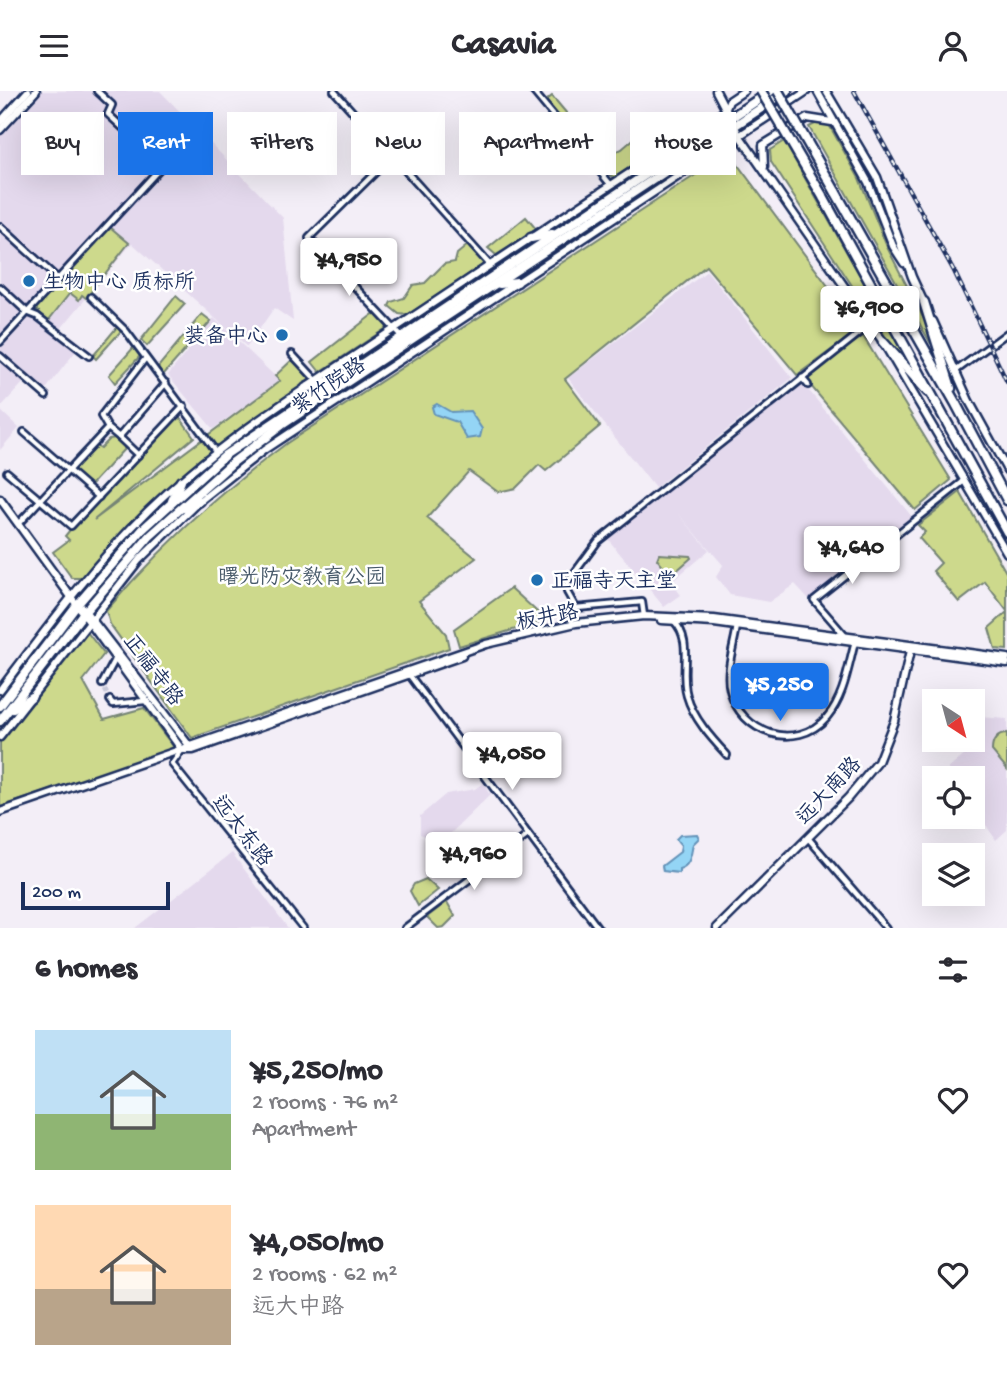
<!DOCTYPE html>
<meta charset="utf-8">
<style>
body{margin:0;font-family:"Gochi Hand","LXGW WenKai TC",sans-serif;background:#f7f7f7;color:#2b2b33;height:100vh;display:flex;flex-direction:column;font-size:26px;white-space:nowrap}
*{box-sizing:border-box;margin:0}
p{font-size:23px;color:#7c7c81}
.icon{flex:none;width:38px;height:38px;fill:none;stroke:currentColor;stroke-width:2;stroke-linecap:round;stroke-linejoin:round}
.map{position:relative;height:837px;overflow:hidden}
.panel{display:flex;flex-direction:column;background:#fff;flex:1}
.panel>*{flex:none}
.banner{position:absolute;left:21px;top:21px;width:966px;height:63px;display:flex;gap:14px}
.needle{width:46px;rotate:144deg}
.controls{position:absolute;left:922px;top:598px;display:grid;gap:14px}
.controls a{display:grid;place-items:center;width:63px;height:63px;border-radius:0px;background:#fff;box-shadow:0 7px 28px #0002;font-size:35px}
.scale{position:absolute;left:21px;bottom:18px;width:149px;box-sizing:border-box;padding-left:7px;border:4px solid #1b2f5e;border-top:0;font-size:19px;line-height:24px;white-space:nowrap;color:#1b2f5e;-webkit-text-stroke:5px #fff;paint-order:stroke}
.price{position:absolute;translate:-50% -60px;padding:0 16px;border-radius:7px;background:#fff;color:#222;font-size:23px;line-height:46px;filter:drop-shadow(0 2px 4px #0008)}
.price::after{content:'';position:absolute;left:50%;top:42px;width:21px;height:16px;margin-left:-10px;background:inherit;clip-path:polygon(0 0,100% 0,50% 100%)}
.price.active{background:#1a73e8;color:#fff}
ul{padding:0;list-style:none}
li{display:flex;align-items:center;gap:21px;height:175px;padding:0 35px}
li span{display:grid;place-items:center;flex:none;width:196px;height:140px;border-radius:0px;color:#555}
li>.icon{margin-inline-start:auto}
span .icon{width:84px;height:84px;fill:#fffc;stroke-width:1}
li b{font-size:30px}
h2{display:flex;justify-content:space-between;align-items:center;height:84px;padding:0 35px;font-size:30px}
.chip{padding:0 24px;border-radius:0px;background:#fff;box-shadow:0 7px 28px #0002;font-size:24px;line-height:63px}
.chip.active{background:#1a73e8;color:#fff}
header{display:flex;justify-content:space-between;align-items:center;height:91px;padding:0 35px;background:#fff;font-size:32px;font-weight:700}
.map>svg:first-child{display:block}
.built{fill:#e4d9ed}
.green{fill:#cdd98c;stroke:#748475;stroke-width:2}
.water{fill:#94d5f5;stroke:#6493b9;stroke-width:2}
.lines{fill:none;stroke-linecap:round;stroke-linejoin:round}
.minor-tunnel{stroke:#c8c8d8;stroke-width:4.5;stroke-dasharray:4.5 2;stroke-linecap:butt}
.minor-casing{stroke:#1b2f5e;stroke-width:10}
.tertiary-casing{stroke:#1b2f5e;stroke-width:11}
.primary-casing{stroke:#1b2f5e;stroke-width:13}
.trunk-casing{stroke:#1b2f5e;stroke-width:13}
.minor{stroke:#fff;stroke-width:4.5}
.tertiary{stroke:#fff;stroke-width:6}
.primary{stroke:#fff;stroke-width:8}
.trunk{stroke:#fff;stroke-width:8}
.rail-casing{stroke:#1b2f5e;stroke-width:4.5}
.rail{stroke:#fff;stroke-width:2;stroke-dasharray:5;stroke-linecap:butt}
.trunk-bridge-casing{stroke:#1b2f5e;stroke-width:13;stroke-linecap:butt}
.trunk-bridge{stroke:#fff;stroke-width:8}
.poi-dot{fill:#1f6fb2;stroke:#fff;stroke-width:2.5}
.labels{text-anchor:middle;stroke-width:5;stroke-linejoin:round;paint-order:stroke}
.poi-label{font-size:21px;fill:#1b2f5e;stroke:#fff;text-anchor:start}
.street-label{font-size:21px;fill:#1b2f5e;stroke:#fff}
.park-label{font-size:21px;fill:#485a6a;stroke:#fff}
</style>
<header><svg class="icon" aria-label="menu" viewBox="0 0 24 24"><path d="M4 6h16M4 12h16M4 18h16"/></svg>Casavia<svg class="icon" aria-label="person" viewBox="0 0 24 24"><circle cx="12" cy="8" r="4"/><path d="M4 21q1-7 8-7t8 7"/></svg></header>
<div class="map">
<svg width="1007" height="837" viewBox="0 0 1007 837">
<rect width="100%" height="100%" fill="#f3eef7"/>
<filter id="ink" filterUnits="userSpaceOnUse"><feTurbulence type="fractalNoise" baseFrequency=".0143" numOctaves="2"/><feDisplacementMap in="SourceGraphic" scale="14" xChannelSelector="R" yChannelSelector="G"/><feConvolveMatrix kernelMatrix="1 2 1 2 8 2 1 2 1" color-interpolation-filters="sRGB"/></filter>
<g filter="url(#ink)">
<g class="built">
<path d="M40,0H160L283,127L293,230L274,217L247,256L132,152L59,240L79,256L43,302L24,291L0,317V45Z"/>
<path d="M707,180L792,287L655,397L568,287Z"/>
<path d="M214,227L280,290L213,338L168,284Z"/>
<path d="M801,290L913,427L809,508L795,493L769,511L730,504L716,486L723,474L677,421L709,459L671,491L681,504L664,516L607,447Z"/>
<path d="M0,319L19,337L0,359Z"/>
<path d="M979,626L1007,628V739L996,749L973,715V688H958L948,678L967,662Z"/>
<path d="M483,692L490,704L451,742L434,748L420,743V725L446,703L475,698Z"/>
<path d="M232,762L288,837H135Z"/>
</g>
<g class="green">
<path d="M552,5L589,49L607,65L622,58L638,44L657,62L649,64L614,87L587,63L546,10Z"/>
<path d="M817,32H828L859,87L887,156L929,238L931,253L809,36Z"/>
<path d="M784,50L904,263L899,265L891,254L771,71L770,59Z"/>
<path d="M729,62L860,238L797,284L706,175L565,288L600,335L546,380L539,374L516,397L498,401L469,380L427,427L476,467L419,510L446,543L449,557L192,647L110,533L106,520C161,455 218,403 287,352Z"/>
<path d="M526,126L537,139L496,164L488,157Z"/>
<path d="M110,136L129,152L86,207L82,204L79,209L70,202L48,230L34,216Z"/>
<path d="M469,153L485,170L481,175L407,224L399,223L389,215L391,211L404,207L413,194L425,192L444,173L455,171L457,163Z"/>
<path d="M176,205L185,213L147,255L141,249Z"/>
<path d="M377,220L391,234L320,281L312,271Z"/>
<path d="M202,223L211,230L163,284L158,276Z"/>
<path d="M117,236L122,239L96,268L93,265Z"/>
<path d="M863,245L951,389L915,419L805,288Z"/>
<path d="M134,256L141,264L115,292L109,284Z"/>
<path d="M292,269L311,287L150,415L83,487H72L53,461L69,449L65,445L78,429L179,325L194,346L94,429L280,290L275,285Z"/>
<path d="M116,347L126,356L90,395L72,379L95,354L100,357L109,348Z"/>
<path d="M960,401L1007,483V520L985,491L959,511L933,480L941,472L919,447L925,441L918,434Z"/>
<path d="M659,463L690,465L691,467L674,482L665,478L657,468Z"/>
<path d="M511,497L546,529L459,555L454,538Z"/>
<path d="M1007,521V559L995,558L989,537Z"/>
<path d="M87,541L104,563L83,590L104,628L144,617L175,658L0,716V650Z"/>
<path d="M1007,643V678L992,660C992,650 997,643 1007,643Z"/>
<path d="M426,788L438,799L418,815L410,800L414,793Z"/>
<path d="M447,811L455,825L444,836L438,837L427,826Z"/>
</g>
<g class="water">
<path d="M437,313L451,321L470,320L482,338L480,346L467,348L457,331L434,323L432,316Z"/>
<path d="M697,743L699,747L693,753C691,762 691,775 679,778V782L663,780L662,775L680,761L681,754L676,748L680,744Z"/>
</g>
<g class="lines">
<path class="minor-tunnel" d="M102,593L110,609"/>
<g class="minor-casing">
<g id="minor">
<path d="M334,0L490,174"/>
<path d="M533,0L611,94"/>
<path d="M392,65L309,147L401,245"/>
<path d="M0,135L58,188"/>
<path d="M0,196L27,221L37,225L89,265"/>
<path d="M91,206L126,240L216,361"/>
<path d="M0,251L163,74L108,23L112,14L97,0"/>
<path d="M292,263L317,290"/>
<path d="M0,265L46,305"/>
<path d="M957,279L1007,242"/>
<path d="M802,287L808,294"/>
<path d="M108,337L101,325L145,268"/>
<path d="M24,341L99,406"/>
<path d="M119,346L138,364"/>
<path d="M7,381L71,435L184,315"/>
<path d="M18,433L108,337L119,346L166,292"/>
<path d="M644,525L642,511L576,517L567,501V492L598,450L871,233"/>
<path d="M674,530C694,551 679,579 687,605C693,627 712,648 727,664"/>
<path d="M737,535C734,555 725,580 730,599C740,642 796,662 827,626C844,606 848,577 855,551"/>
<path d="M846,546L814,509L964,390"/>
<path d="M408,582L598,837"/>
<path d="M102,593L115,569"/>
<path d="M110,609L113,613L145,610"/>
<path d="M182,659L172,673L303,837"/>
<path d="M808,747L886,837"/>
<path d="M405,837L528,744"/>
</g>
</g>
<g class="tertiary-casing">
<g id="tertiary">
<path d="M716,0L739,44L883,251L1007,462"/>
<path d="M817,0L868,91L893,155L904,172"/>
<path d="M826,0L877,86L912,186L925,214"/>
<path d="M0,31L28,0"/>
<path d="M0,39L36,0"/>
<path d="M764,76L763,54L807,27L832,31"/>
<path d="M933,230L969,310L1007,379"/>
<path d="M0,408L182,659"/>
<path d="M83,517L191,657"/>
<path d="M661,529L714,532L1007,572"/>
<path d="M0,599C47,537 93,474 148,420C221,348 310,295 394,238C504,165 614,91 725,20L729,10L744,0"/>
<path d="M0,646L139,469L200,410L264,359L807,0"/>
<path d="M184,659H193L462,565"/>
<path d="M0,721L486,553L576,532L644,525L714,528L1007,567"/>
<path d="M717,837L848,707L878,671L894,630L911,556"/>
</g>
</g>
<g class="primary-casing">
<g id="primary">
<path d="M637,76H653"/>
<path d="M531,147L552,143"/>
<path d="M500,193L517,191"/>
<path d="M306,297L329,290"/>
<path d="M172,410L181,390"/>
<path d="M184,417L200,410"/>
<path d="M77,514L143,438L225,364L771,0"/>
<path d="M82,524L150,445L232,372L282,334L787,0"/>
</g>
</g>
<g class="trunk-casing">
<g id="trunk">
<path d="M835,100L956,313L1007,409"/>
<path d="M823,106L1007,441"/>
<path d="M924,211L951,297"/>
<path d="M883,251L928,301"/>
<path d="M0,615L77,514"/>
<path d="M13,618L31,606"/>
<path d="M0,630L82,524"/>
</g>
</g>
<use href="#minor" class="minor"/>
<use href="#tertiary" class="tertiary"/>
<use href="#primary" class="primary"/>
<use href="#trunk" class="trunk"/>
<g class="rail-casing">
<path id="rail" d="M854,0L954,180L1007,291"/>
</g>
<use href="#rail" class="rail"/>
<g class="trunk-bridge-casing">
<g id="trunk-bridge">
<path d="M761,0L823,106"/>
<path d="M778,0L835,100"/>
</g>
</g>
<use href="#trunk-bridge" class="trunk-bridge"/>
</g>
</g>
<g class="poi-dot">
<circle cx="29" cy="190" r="7"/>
<circle cx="282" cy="244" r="7"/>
<circle cx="537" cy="489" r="7"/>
</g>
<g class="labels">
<g class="poi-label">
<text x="43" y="197">生物中心 质标所</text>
<text x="268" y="251" text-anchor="end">装备中心</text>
<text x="551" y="496">正福寺天主堂</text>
</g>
<g class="street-label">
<text transform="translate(328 294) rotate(-34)" y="7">紫竹院路</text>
<text transform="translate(547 525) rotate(-11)" y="7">板井路</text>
<text transform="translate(154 578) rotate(53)" y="7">正福寺路</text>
<text transform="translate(828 699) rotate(-47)" y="7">远大南路</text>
<text transform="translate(243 739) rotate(52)" y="7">远大东路</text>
</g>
<g class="park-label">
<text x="302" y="492">曙光防灾教育公园</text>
</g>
</g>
</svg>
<div class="controls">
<a><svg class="needle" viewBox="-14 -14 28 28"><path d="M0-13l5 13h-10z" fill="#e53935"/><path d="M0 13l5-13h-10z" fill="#7c7c81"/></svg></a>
<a><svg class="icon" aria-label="locate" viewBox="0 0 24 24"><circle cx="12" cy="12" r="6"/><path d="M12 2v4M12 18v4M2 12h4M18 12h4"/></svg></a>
<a><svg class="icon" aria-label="layers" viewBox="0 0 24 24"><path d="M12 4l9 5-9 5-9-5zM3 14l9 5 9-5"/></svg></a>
</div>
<div class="scale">200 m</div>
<b class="price" style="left:349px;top:207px">¥4,950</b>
<b class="price" style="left:870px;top:255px">¥6,900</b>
<b class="price" style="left:852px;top:495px">¥4,640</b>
<b class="price active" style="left:780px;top:632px">¥5,250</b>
<b class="price" style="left:512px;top:701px">¥4,050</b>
<b class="price" style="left:474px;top:801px">¥4,960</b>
<div class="banner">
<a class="chip">Buy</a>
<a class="chip active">Rent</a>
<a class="chip">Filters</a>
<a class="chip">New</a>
<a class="chip">Apartment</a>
<a class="chip">House</a>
</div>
</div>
<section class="panel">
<h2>6 homes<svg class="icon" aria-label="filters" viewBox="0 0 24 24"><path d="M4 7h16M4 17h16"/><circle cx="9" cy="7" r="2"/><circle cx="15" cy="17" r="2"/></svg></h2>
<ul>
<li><span style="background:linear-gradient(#bfe0f5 60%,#8fb573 0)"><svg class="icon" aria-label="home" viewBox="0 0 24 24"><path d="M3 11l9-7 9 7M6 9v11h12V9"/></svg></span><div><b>¥5,250/mo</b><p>2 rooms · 76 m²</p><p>Apartment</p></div><svg class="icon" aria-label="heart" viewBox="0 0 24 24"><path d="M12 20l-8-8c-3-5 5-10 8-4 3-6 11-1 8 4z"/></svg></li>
<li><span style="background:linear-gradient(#ffd9b3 60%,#b9a48a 0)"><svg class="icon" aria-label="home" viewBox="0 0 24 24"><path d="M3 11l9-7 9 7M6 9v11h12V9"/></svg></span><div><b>¥4,050/mo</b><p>2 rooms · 62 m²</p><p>远大中路</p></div><svg class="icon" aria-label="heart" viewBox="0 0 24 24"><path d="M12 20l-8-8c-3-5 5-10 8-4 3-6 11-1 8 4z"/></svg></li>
</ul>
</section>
